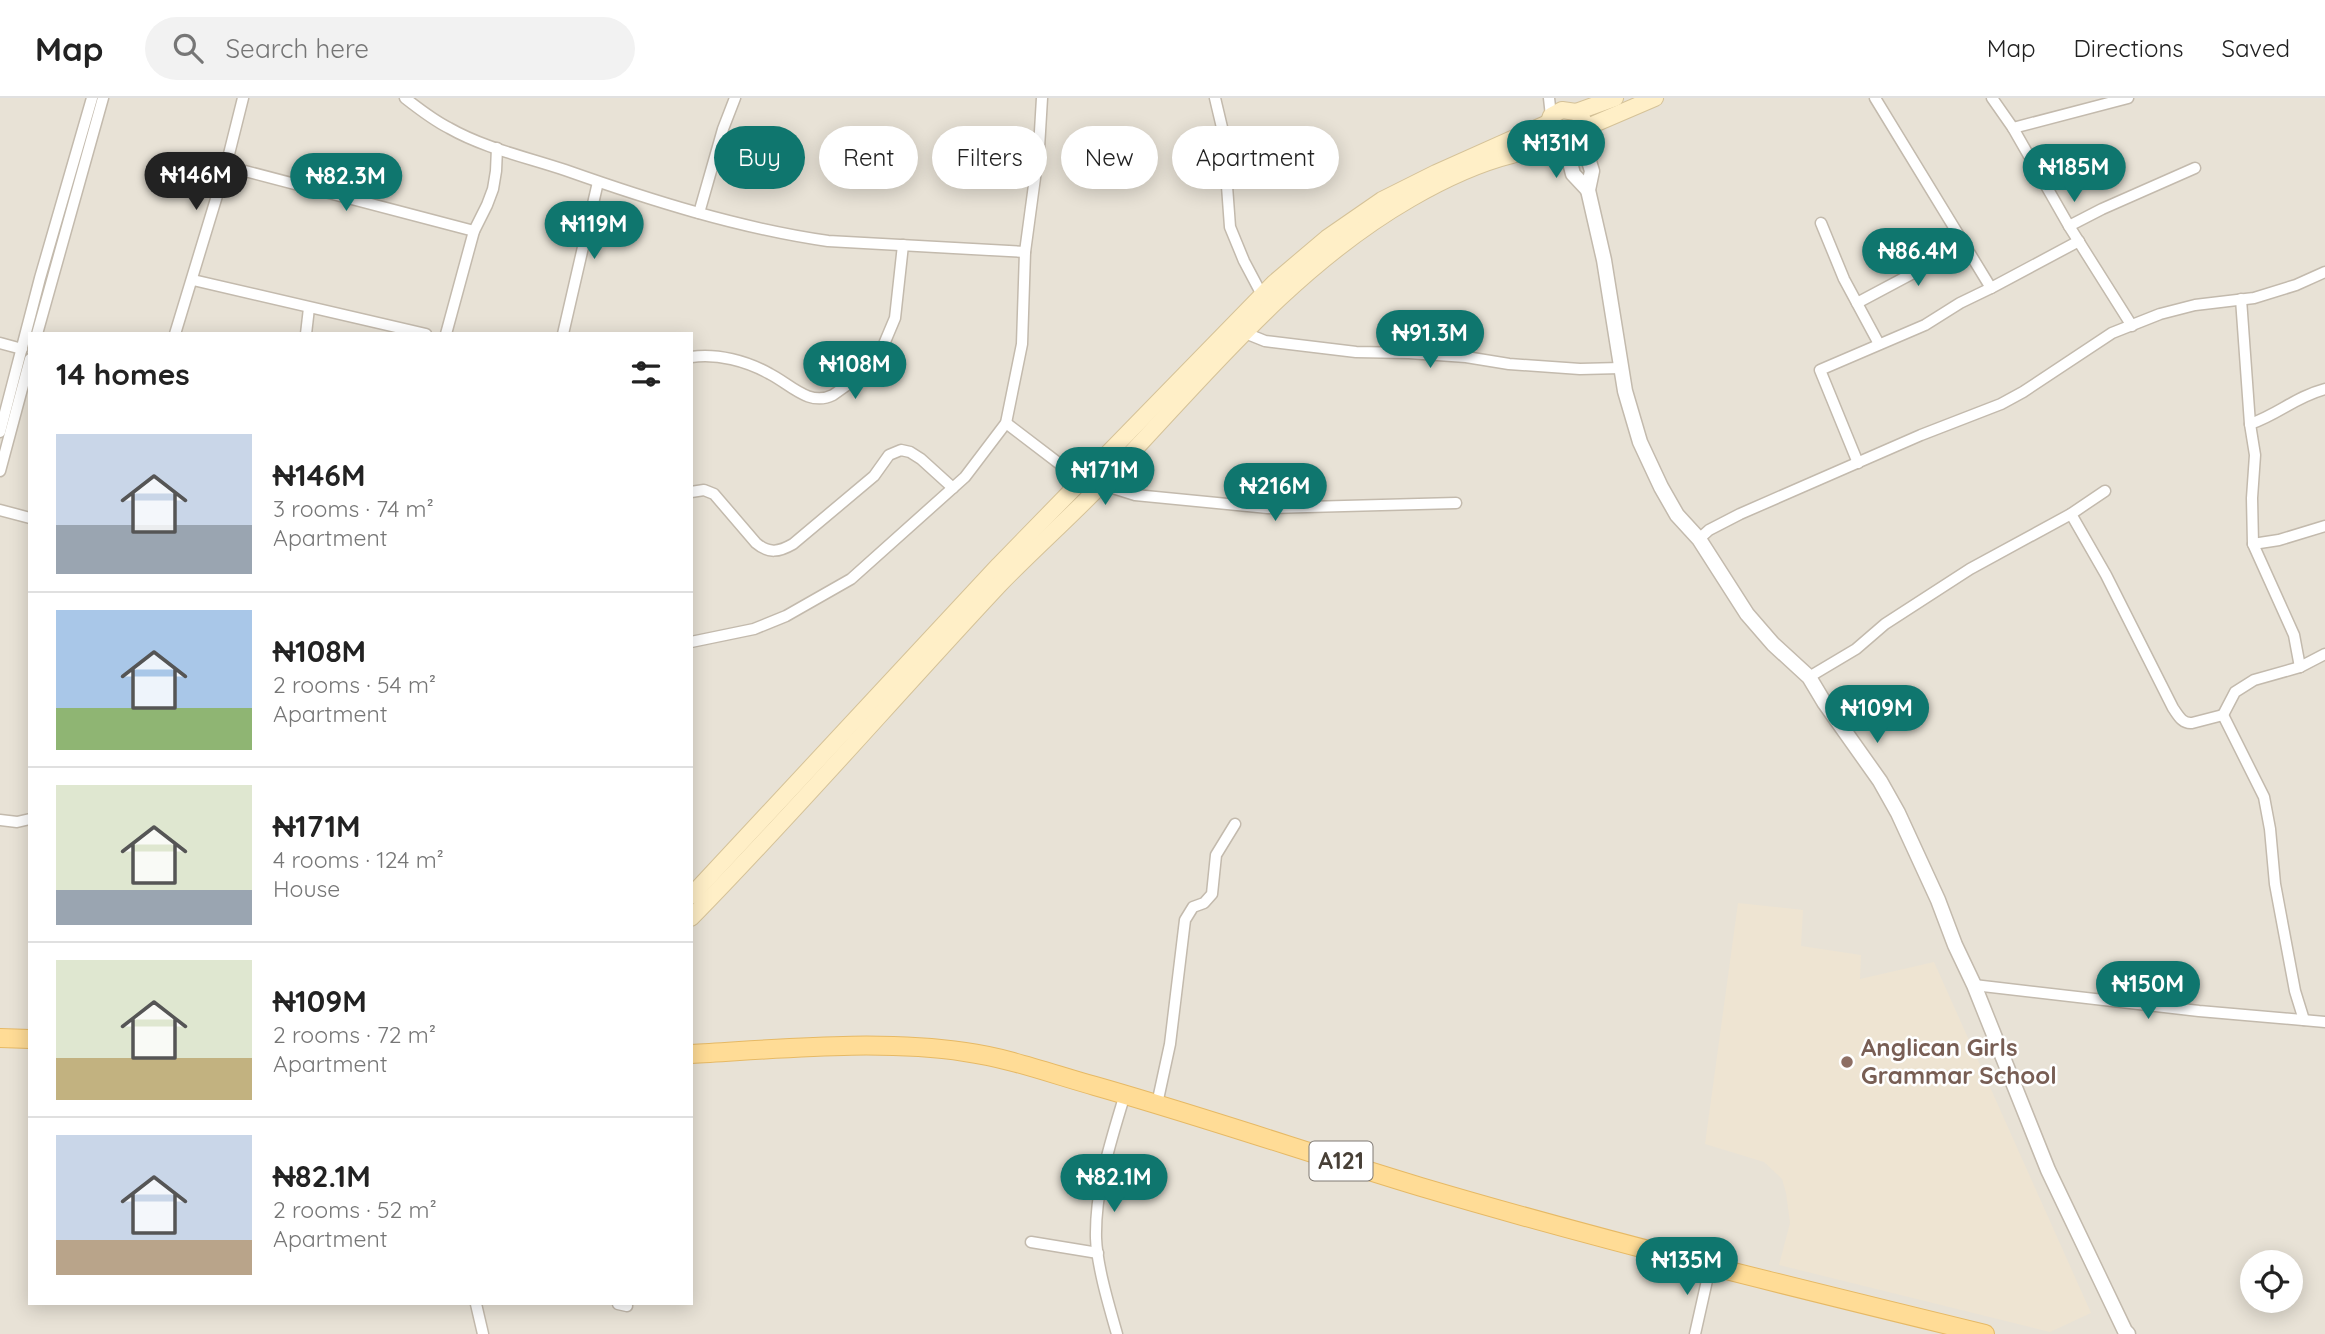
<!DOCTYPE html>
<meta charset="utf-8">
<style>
body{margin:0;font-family:Quicksand,sans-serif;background:#f2f2f2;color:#222;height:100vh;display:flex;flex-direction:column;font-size:26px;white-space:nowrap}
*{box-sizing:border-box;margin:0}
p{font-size:23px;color:#767676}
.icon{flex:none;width:38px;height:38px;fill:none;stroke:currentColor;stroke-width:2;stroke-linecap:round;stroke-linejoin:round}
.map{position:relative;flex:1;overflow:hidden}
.side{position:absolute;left:28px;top:234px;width:665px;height:973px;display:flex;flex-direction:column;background:#fff;border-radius:0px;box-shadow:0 4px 18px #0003}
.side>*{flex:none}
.banner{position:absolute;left:714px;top:28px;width:665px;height:63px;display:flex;gap:14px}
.tools{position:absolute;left:2240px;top:1152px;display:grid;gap:14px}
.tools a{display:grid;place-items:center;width:63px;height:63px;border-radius:50%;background:#fff;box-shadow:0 4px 18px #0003;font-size:35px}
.price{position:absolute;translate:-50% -60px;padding:0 16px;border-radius:24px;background:#0f766e;color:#fff;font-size:23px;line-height:46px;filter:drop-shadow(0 2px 4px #0008)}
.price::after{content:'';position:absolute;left:50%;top:42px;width:21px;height:16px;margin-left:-10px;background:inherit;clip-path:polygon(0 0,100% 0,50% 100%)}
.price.selected{background:#222;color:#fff}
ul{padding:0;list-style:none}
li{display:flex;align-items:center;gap:21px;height:175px;padding:0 28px}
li+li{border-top:2px solid #e0e0e0}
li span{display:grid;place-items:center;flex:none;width:196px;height:140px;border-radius:0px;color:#555}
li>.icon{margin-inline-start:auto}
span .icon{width:84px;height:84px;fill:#fffc;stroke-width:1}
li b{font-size:30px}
h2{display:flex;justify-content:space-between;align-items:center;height:84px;padding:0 28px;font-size:30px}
.pill{padding:0 24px;border-radius:32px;background:#fff;box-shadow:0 4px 18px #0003;font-size:24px;line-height:63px}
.pill.selected{background:#0f766e;color:#fff}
header{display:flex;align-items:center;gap:42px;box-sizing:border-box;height:98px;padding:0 35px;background:#fff;border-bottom:2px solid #e0e0e0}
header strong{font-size:33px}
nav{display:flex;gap:38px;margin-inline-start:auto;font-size:24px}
.search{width:490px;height:63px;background:#f2f2f2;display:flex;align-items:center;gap:18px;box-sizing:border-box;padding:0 24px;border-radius:38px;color:#767676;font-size:26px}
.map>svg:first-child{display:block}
.residential{fill:#e8e2d6;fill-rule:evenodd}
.education{fill:#eee4d2}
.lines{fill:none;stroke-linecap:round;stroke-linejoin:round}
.minor-casing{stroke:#c3baad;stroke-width:13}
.tertiary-casing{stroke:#c3baad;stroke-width:17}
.secondary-casing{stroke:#d5c298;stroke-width:18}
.primary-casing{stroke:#e6b965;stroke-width:20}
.minor{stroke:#fff;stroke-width:10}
.tertiary{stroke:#fff;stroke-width:14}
.secondary{stroke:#ffefc7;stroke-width:16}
.primary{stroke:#ffdc96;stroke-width:18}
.education-dot{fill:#8d6e63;stroke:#fff;stroke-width:2.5}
.labels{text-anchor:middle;stroke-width:5;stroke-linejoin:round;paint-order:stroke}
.shield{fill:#fff;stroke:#7f7973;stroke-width:2}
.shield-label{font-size:23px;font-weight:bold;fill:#484037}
.education-label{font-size:24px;font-weight:bold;fill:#785e54;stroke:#fff;text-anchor:start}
</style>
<header>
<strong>Map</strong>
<div class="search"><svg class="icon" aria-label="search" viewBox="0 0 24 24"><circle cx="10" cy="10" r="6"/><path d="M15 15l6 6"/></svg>Search here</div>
<nav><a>Map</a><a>Directions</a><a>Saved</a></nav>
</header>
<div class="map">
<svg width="2325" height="1236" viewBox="0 0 2325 1236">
<rect width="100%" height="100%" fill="#f4f0e8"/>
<path class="residential" d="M0,0H2325V1236H0ZM30,236H691V1206H30ZM2252,1164H2291V1202H2252Z"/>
<path class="education" d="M1738,805L1803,812L1801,848L1861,857L1860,881L1934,864L2091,1215L2050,1234L1779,1167L1790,1125L1786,1095L1782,1081L1764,1064L1705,1046Z"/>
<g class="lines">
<g class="minor-casing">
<g id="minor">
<path d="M405,0C419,11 433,22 449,30C484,50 526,59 565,72C650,102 738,130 828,143L1025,154"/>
<path d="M1215,0L1229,59L1227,88L1230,129L1244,163L1262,197"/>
<path d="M1549,0L1551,18"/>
<path d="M1992,0L2013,30L2069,128L2132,228"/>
<path d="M2013,30L2128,0"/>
<path d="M226,68L474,133"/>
<path d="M699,115L723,31L735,0"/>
<path d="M1821,125L1844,181L1879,246"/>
<path d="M2069,128L2102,111L2195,70"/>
<path d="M193,182L426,236"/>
<path d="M1991,190L2079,143"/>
<path d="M2241,201L2250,326L2255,357L2252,400L2253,446L2294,537L2300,569"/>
<path d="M1857,205L1964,148"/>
<path d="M1245,235L1265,243L1356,254L1409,255L1466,259L1509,266L1580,271L1621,270"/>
<path d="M37,236L103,0"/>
<path d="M175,236L226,68L243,0"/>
<path d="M306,236L309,210"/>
<path d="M446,236L474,133L487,107L493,91L496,73L497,50"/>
<path d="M563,236L598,84"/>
<path d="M0,245L22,251"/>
<path d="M691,259C717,255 747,263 770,276C790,286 809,309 833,297L874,268L879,258L895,220L903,147"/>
<path d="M1006,325L1065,370L1084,381L1135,397L1268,410L1456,405"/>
<path d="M2250,326C2279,316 2295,299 2325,291"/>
<path d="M0,334L40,180L92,0"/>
<path d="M1858,365L1820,272L1925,227L1960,205L1991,190L1875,0"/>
<path d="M0,373L30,261"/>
<path d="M691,394L704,392L714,396L756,445C769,456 779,454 793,446L874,378L889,357L901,352L910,354L921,361L953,390"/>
<path d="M0,412L30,420"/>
<path d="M2071,416L2106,477L2173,610C2178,617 2182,626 2192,625L2223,617"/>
<path d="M1699,441L1709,432L1740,416L1921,337L2001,306L2023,294L2112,235L2160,216L2195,207L2254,200L2296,187L2325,174"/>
<path d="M2253,446L2279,442L2325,428"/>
<path d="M691,544L754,531L786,518L851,481L965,379L1006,325L1022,246L1025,154L1039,50L1042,0"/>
<path d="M1809,579L1856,551L1885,526L1970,471L2071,416L2105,393"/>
<path d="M2223,617L2264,699L2270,731L2275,786L2295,893L2304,922"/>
<path d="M2223,617L2235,594L2254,582L2300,569L2325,556"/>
<path d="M0,722L17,724L30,721"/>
<path d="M1974,887L2199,913L2325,924"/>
<path d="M1157,1006L1170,946L1185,822L1193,809L1204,805L1212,796L1216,757L1235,726"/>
<path d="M1031,1144L1098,1155"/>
<path d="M476,1206L483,1236"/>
<path d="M618,1206L627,1208"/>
<path d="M1117,1236C1109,1208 1097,1168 1096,1140C1095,1090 1111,1043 1125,996"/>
<path d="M1695,1236L1710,1169"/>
</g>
</g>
<g class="tertiary-casing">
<g id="tertiary">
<path d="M1582,41L1592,73L1588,92L1604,162L1625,293L1640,344L1661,389L1677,417L1699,441L1747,516L1773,546L1809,579L1824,604L1880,683L1898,715L1938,802L1955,847L1974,887L2048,1072L2125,1233L2128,1236"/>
<path d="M1566,49L1573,76L1588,92"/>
</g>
</g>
<g class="secondary-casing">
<g id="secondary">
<path d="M1576,14L1615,0"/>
<path d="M1585,30L1655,0"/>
<path d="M691,798L999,467L1274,185L1327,140L1382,102L1436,75L1548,25"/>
<path d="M691,820C797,712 896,597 999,487C1032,453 1068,421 1101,387C1198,287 1287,172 1410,101C1441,83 1476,66 1512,57C1525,53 1541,49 1554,48C1563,47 1570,52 1578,45C1590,36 1586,22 1576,14L1562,12L1551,18C1546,30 1546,39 1557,47"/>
</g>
</g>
<g class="primary-casing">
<g id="primary">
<path d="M0,940L30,941"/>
<path d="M691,956C780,951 878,941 965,954C1009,960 1052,976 1095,988C1204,1019 1312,1056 1421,1089C1607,1144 1796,1190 1985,1236"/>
</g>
</g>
<use href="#minor" class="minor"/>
<use href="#tertiary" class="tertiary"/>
<use href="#secondary" class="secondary"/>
<use href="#primary" class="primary"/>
</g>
<circle class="education-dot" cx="1847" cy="964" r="7"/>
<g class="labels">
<rect class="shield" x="1309.5" y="1043.5" width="63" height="39" rx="5"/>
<g class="shield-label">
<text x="1341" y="1071">A121</text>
</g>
<g class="education-label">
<text x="1861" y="958">Anglican Girls<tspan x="1861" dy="28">Grammar School</tspan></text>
</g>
</g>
</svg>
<div class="tools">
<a><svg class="icon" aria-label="locate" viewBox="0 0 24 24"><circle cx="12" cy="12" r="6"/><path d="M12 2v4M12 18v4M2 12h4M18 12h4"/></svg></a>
</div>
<b class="price" style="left:1556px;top:82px">₦131M</b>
<b class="price" style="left:2074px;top:106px">₦185M</b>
<b class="price selected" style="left:196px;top:114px">₦146M</b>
<b class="price" style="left:346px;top:115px">₦82.3M</b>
<b class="price" style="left:594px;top:163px">₦119M</b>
<b class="price" style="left:1918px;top:190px">₦86.4M</b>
<b class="price" style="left:1430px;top:272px">₦91.3M</b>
<b class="price" style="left:855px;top:303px">₦108M</b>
<b class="price" style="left:1105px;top:409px">₦171M</b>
<b class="price" style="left:1275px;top:425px">₦216M</b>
<b class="price" style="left:1877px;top:647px">₦109M</b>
<b class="price" style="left:2148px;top:923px">₦150M</b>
<b class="price" style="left:1114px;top:1116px">₦82.1M</b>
<b class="price" style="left:1687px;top:1199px">₦135M</b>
<div class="banner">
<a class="pill selected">Buy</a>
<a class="pill">Rent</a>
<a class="pill">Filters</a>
<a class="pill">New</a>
<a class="pill">Apartment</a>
</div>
<section class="side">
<h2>14 homes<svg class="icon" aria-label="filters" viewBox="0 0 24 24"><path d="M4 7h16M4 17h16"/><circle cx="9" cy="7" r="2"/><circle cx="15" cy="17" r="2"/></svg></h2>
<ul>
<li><span style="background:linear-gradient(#c9d6e8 65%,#9aa5b1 0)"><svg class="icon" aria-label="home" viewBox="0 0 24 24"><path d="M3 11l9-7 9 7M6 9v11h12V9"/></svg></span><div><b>₦146M</b><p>3 rooms · 74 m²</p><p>Apartment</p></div></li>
<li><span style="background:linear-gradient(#a9c7e8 70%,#8fb573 0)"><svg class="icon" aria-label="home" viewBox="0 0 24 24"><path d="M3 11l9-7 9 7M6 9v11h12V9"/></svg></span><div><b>₦108M</b><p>2 rooms · 54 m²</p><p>Apartment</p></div></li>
<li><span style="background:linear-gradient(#dfe7d0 75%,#9aa5b1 0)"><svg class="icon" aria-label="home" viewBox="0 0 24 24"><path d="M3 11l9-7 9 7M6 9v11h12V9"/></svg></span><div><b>₦171M</b><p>4 rooms · 124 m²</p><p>House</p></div></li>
<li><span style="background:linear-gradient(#dfe7d0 70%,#c2b280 0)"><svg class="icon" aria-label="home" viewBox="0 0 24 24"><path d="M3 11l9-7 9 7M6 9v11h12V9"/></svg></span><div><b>₦109M</b><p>2 rooms · 72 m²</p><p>Apartment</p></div></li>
<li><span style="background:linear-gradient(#c9d6e8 75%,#b9a48a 0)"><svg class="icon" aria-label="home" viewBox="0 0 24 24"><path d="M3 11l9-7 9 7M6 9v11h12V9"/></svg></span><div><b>₦82.1M</b><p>2 rooms · 52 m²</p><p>Apartment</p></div></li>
</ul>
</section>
</div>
